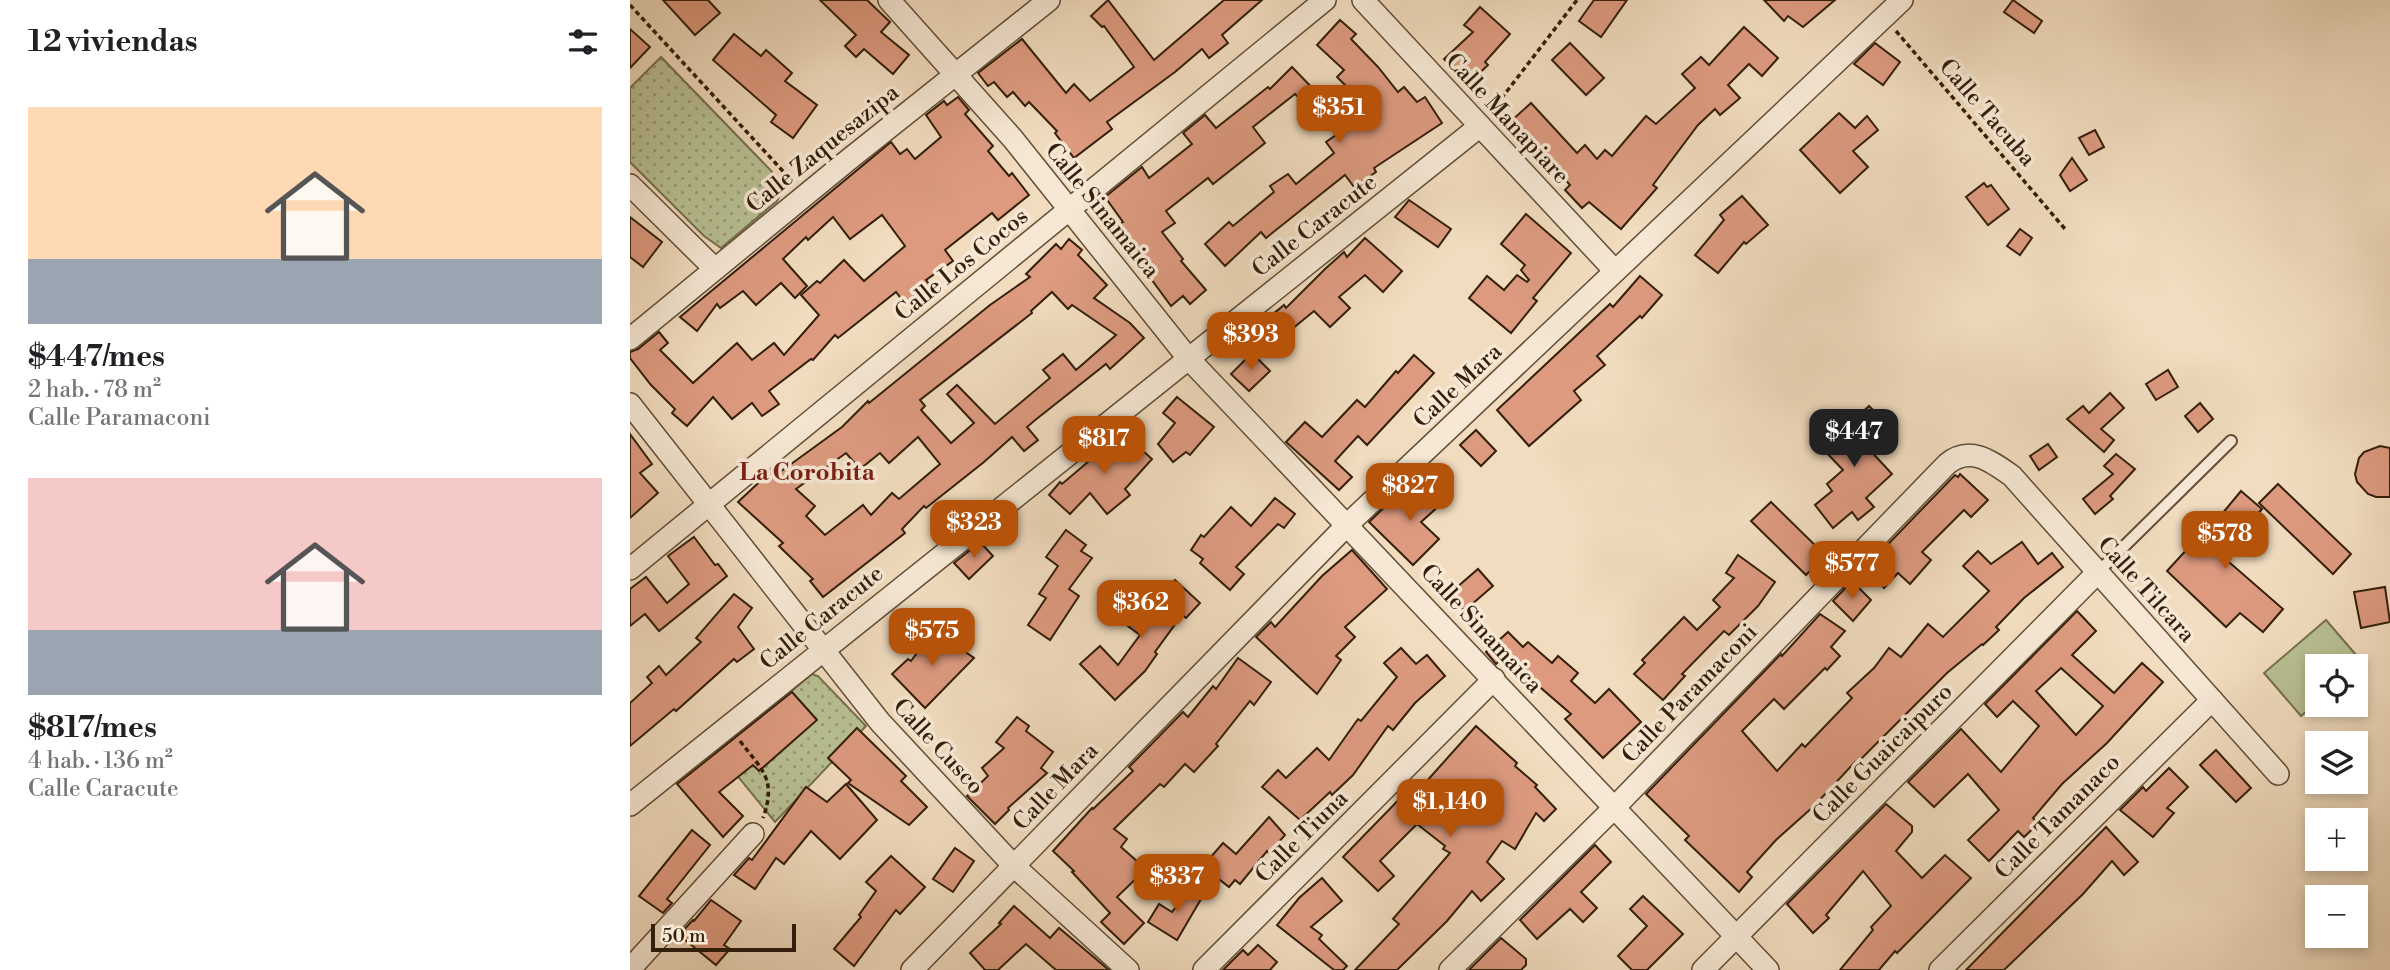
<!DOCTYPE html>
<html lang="es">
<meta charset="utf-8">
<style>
body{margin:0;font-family:"Libre Bodoni",serif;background:#f6f6f6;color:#202124;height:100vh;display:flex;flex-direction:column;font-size:26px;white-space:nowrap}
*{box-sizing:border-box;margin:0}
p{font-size:23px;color:#757577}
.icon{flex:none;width:38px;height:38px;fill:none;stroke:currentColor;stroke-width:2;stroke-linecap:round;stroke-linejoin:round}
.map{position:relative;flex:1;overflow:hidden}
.panel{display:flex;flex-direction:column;background:#fff;width:630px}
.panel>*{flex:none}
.buttons{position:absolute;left:1675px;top:654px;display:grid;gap:14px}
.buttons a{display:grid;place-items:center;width:63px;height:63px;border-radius:0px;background:#fff;box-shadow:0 4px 10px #0003;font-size:35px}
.scale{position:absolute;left:21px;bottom:18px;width:145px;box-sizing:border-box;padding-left:7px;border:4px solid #331f0a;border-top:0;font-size:19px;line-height:24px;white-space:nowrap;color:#331f0a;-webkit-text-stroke:5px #f6e8d5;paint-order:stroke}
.price{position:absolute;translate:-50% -60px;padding:0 16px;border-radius:14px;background:#b45309;color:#fff;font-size:23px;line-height:46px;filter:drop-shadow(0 2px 4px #0008)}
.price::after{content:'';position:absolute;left:50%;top:42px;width:21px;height:16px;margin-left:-10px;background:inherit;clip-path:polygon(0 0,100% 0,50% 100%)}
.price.active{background:#222;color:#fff}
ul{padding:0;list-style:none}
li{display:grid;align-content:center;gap:14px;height:371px;padding:0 28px}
li span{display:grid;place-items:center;height:217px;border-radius:0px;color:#555}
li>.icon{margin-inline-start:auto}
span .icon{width:126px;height:126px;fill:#fffc;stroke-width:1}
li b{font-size:30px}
h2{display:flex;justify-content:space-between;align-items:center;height:84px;padding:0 28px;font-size:30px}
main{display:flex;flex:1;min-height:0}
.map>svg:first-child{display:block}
.park{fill:url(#park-dots);stroke:#76704e;stroke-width:2}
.pitch{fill:#b8c093;stroke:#76704e;stroke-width:2}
.building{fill:#dd9a7f;stroke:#331f0a;stroke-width:2;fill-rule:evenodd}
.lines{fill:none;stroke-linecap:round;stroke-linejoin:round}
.lane-casing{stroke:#624e37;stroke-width:14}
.street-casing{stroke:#624e37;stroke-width:24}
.path{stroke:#331f0a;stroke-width:3.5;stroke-dasharray:5 3.5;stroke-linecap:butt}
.lane{stroke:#f6e8d5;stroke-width:10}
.street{stroke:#f6e8d5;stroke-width:21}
.labels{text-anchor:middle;stroke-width:7;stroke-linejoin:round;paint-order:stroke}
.street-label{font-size:23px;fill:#331f0a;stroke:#f6e8d5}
.neighbourhood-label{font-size:24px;font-weight:bold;fill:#7a1f14;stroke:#f6e8d5}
</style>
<main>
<section class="panel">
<h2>12 viviendas<svg class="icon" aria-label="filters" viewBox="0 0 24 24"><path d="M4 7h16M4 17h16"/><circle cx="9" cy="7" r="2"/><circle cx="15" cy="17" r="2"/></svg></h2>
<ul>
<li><span style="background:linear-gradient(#ffd9b3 70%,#9aa5b1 0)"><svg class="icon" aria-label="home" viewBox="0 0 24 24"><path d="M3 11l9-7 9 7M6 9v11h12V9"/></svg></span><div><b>$447/mes</b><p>2 hab. · 78 m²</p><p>Calle Paramaconi</p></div></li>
<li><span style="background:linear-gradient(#f6c9c9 70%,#9aa5b1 0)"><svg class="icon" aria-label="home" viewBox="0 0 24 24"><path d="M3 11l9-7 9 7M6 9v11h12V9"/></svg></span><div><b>$817/mes</b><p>4 hab. · 136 m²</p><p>Calle Caracute</p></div></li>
</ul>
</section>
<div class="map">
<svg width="1760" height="970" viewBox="0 0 1760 970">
<defs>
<pattern id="park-dots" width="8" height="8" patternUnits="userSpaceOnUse" patternTransform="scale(1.75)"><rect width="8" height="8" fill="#b8c093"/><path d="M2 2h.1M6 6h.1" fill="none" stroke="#969b76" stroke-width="1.8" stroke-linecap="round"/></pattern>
</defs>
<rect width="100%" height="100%" fill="#f1dcbf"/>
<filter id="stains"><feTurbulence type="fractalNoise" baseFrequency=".00286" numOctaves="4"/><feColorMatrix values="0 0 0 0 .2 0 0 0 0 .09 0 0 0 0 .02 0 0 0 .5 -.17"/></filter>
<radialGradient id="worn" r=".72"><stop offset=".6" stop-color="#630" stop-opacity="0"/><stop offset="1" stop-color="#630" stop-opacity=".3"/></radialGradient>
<g class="park">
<path d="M31,57L149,179L154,187L147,201L91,248L74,236L0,162V88Z"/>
<path d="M182,674L188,676L236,726L145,822L88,752Z"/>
</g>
<path class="pitch" d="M1696,620L1733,663L1726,669V667H1687V702L1671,716L1634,673Z"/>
<g class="building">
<path d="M33,0H78L90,13L65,35Z"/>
<path d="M190,0H237L260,22L251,32L279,55L263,74L234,49L226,57L215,46L226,35Z"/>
<path d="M478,0L524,60L594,0H632L592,35L598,43L579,58L572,49L545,72L477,122L482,129L444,158L425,133L427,131L399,102L395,106L383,92L377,97L364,82L358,86L348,73L392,39L436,93L444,84L460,101L504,67L474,26L472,27L461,16Z"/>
<path d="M964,0H997L971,37L949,21Z"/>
<path d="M1134,0H1205L1173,27L1158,16L1154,21Z"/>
<path d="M1383,0L1412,21L1404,33L1374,12Z"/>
<path d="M850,7L880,34L855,62L858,65L838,84L814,59L843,32L834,25Z"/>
<path d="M710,20L726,34L721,39L748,67L768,92L774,87L787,102L795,97L812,123L744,168L746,172L724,187L715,175L636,238L631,232L595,266L575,244L599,222L603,226L644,192L640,186L658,174L666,184L704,153L696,142L736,114L728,104L731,101L707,77L714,70L687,45Z"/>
<path d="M1114,27L1148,58L1132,76L1119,64L1098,85L1110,98L1090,115L1085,109L1068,125L1023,185L1027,188L991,229L959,202L952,208L935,190L940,185L904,143L901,146L880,122L901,103L947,153L955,145L967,159L975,150L982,156L1016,116L1026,124L1065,88L1052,74L1071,57L1079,65Z"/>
<path d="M0,29L20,47L0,68Z"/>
<path d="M104,34L131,56L136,50L162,73L155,81L187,105L163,138L141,122L146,115L83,60Z"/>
<path d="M940,43L974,78L956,95L922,60Z"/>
<path d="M1245,43L1270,62L1253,85L1224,64Z"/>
<path d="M662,67L689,95L677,106L665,94L623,127L635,143L583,184L578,178L536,211L545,223L532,232L553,259L551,261L576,290L560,304L553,296L541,306L508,261L512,258L488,225L493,222L475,197L512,167L519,178L562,144L553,133L575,115L586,128L638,87L640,89Z"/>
<path d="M328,97L339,110L335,114L363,146L358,151L379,176L382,173L399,195L368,220L362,213L315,250L323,261L296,280L300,285L276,305L266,292L208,338L205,335L183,360L181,359L139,391L149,404L132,416L122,403L102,419L83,397L57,426L42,413L45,409L21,385L0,358V352L8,349L29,332L38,343L30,350L63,383L107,343L122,360L144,343L154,355L189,315L171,295L187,281L190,283L214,260L234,281L275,246L252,215L220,239L203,217L178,240L176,237L153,259L177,286L165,298L151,283L126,305L113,291L90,308L87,304L67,331L50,317L261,142L270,154L277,149L285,159L311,137L296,115L314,101L317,105Z"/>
<path d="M1209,113L1225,128L1237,116L1248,130L1223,151L1238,167L1210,193L1170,150Z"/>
<path d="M1465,130L1474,147L1459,155L1449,138Z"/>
<path d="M1442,158L1457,180L1440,191L1430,175Z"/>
<path d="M1354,183L1357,187L1361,185L1379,209L1358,225L1336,197Z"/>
<path d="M1112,196L1138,225L1116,244L1114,242L1088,273L1065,255L1094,220L1090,215Z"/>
<path d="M779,200L821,229L808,247L765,217Z"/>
<path d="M896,214L941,253L903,298L907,301L881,333L839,298L857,276L874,290L887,275L897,282L899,280L891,270L895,265L871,244Z"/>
<path d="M0,217L32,242L13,267L0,257Z"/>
<path d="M1390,229L1402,238L1390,255L1377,246Z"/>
<path d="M735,238L772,271L753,292L735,275L709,297L720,308L700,327L684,311L651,338L636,320L654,305L656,308L695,269L714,252L717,257Z"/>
<path d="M439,239L452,250L448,255L477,285L464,298L500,323L514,338L480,369L476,364L404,421L397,427L408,440L394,451L382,437L354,462L296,508L294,506L272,529L275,533L193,597L180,581L183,579L149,546L153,543L108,502L142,470L146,475L212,427L238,401L239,403L360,305L400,277L396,274L426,244L431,249ZM422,292L438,309L442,305L486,335L446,370L433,354L413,370L420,378L365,424L327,385L317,394L344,423L321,443L291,410L295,406L290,400L402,313L401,311ZM288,437L310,464L269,499L262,493L241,515L233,505L195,535L176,516L185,506L166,489L216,453L230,469L250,453L259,463Z"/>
<path d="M1010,276L1032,295L1012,318L1010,316L967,356L975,365L944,391L951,400L899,446L867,410L980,304L983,307Z"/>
<path d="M622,353L640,371L619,391L601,374Z"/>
<path d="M784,355L804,373L737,445L728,436L705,461L722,477L709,490L656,442L675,422L692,437L727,400L735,407L766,371L768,373Z"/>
<path d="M1538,370L1548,387L1526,400L1516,384Z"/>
<path d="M1480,393L1494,408L1471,429L1484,440L1474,452L1437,419L1453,406L1459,413Z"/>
<path d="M547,397L584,427L560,455L556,452L543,462L528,444L545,423L533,413Z"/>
<path d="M1570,403L1583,419L1568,432L1555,416Z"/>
<path d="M1239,406L1259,426L1237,447L1262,474L1236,498L1244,507L1228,520L1222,512L1203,528L1185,505L1202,491L1197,484L1213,470L1193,449Z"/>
<path d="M490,430L522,459L495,489L500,495L477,514L460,493L440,514L419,495L430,482L432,484L472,450Z"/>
<path d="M846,430L866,451L851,466L830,445Z"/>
<path d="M0,434L22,464L10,473L28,493L0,518Z"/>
<path d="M1418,444L1427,457L1409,470L1400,456Z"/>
<path d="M1750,446L1760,448V497H1746L1738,494L1727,482L1725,474L1729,458L1734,452Z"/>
<path d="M1486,454L1505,469L1480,496L1483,499L1465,514L1453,499L1483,474L1474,466Z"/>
<path d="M1330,474L1358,500L1341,517L1334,510L1292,552L1301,560L1280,584L1268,573L1254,588L1236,567L1325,475L1328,477Z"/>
<path d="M806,482L819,497L791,522L809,539L783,565L739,522L765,497L776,508Z"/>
<path d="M1648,484L1721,554L1703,574L1629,503Z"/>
<path d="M1611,491L1632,509L1592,556L1653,609L1633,632L1610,613L1596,627L1537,571L1570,535L1572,538Z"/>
<path d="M645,498L665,514L654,528L648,524L606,567L614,574L600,590L570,563L573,559L561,550L571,535L574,537L601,507L621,526Z"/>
<path d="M1141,502L1195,555L1176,575L1121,521Z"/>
<path d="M436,530L456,545L451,551L462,558L439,589L449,596L420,640L398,625L416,598L409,594L428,566L416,557Z"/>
<path d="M64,537L85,565L88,564L97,576L29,631L15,614L0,626V589L16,577L37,603L59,584L38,556Z"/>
<path d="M350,542L363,556L339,579L324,563Z"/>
<path d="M1392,542L1408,564L1422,553L1433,567L1394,598L1366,627L1369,630L1353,645L1352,644L1317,673L1226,764L1225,762L1184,806L1146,840L1117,872L1122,877L1109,892L1055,840L1059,836L1016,794L1151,654L1152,656L1190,614L1215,631L1201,647L1210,656L1197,670L1195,668L1154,709L1144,699L1112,731L1147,771L1172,744L1175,747L1222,698L1217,693L1244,668L1259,648L1271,657L1298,624L1313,637L1359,591L1333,566L1348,551L1361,564Z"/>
<path d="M722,550L757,589L715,627L725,637L706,656L711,660L687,694L626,637L641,622L645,627L692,576Z"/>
<path d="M1108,555L1145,582L1128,606L1099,635L1094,631L1052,674L1055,676L1033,700L1004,674L1015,663L1012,660L1054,617L1067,630L1090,607L1083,600L1104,578L1096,573Z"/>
<path d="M848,569L863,586L834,611L819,594Z"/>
<path d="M545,580L570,603L556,618L552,615L525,652L527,654L515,671L485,700L450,664L470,646L488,665L510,635L491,621L502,606L513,614Z"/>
<path d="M1222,581L1241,600L1223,621L1203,601Z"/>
<path d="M1755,587L1760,622L1731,628L1724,592Z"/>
<path d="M104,594L122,608L108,627L124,649L107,662L104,659L46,711L44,709L0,746V703L22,683L17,677L29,666L36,675L71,642L66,638Z"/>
<path d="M1447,611L1466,631L1442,655L1484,693L1512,663L1533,682L1477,743L1432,784L1403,818L1408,824L1394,837L1388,831L1359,861L1338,840L1369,810L1338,774L1304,807L1278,782L1331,729L1371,772L1409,726L1383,701L1367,717L1355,704ZM1431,668L1473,706L1446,735L1406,691Z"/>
<path d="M304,630L344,658L295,708L262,674L278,659L281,661Z"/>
<path d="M878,632L893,647L898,642L922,663L928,656L948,673L941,681L965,703L979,689L1011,722L973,758L935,719L941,714L874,656L866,664L856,652Z"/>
<path d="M771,648L786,664L797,655L815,676L785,703L763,730L758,726L723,775L702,795L700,792L670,820L632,787L648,770L656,778L687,748L699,760L728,719L731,721L767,677L754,663Z"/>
<path d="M608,658L641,682L624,705L620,701L586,744L588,746L564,772L555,764L534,787L530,784L484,829L497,839L491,847L516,869L487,897L514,923L494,944L471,922L480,913L442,872L444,871L423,851L462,808L463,809L503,771L499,767L553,712L558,717L583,686L586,689Z"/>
<path d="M162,692L187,720L129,771L123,765L89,792L113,816L93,837L47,784Z"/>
<path d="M387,717L399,726L396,731L423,752L411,768L417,773L378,808L379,810L365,824L337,796L358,776L352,768L374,748L366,742Z"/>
<path d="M846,726L887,763L885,766L907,785L905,787L926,809L914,821L906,813L885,849L872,841L857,862L874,879L851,901L842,891L817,921L767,970H725L769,924L763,919L820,853L813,849L815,846L787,824L750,861L764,876L748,891L713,857L781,787L787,792Z"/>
<path d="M227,728L276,776L271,781L297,807L279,825L218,783L221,780L198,758Z"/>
<path d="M1586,750L1621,788L1606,802L1570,765Z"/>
<path d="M1539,768L1558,787L1537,808L1544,813L1523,837L1490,810L1513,787L1516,791Z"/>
<path d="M216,784L247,820L210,859L181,831L154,864L146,858L125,889L104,875L119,858L122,860L176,787L197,802Z"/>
<path d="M1256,804L1282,826V832L1266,851L1292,878L1315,855L1341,878L1267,953L1265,951L1249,970H1210L1243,930L1241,927L1261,906L1233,871L1196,915L1199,918L1183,933L1157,904Z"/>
<path d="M639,817L655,835L639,853L637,851L610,884L605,880L599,887L576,869L583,861L580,858L593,843L606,854Z"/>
<path d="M1476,827L1508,862L1494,875L1482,861L1453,894L1374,970H1336Z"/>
<path d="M62,830L80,845L37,899L42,903L33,913L9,896Z"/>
<path d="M965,845L981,862L951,892L967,908L953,922L940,909L907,939L890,920Z"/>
<path d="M325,848L344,861L323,892L303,879Z"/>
<path d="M261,856L295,887L270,914L266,910L224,966L204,949L231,917L229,915L246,891L236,882Z"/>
<path d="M692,878L712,901L681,927L692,935L689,939L717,966L713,970H704L647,925L669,898Z"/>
<path d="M564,885L574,894L547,940L518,922L529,904L542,912Z"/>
<path d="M1013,896L1053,934L1017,970H1002L988,956L1017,926L1000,909Z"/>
<path d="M81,900L111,921L94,945L100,949L86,965L49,935L63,920L64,921Z"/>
<path d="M384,906L420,938L429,928L479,970H426L396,944L368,970H355L340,953L371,924L369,923Z"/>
<path d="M871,938L896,959V965L891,970H839Z"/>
<path d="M628,945L647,962L640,970H593L613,950L618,955Z"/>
</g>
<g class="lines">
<g class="lane-casing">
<path id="lane" d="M1467,573L1601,441"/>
</g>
<g class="street-casing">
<g id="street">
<path d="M259,0L383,139L558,358L1138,970"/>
<path d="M733,0L985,271"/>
<path d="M0,185L85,269"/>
<path d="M0,339L217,161L419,0"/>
<path d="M0,404L250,722L384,866L498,970"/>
<path d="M0,569L695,0"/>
<path d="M0,805L850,126"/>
<path d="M0,969L123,834"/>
<path d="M282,970L718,524L1272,0"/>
<path d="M574,970L864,679"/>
<path d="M820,970L985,807L1317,464C1340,445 1361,461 1382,476L1648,774"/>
<path d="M1073,970L1467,573"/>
<path d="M1310,970L1582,700"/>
</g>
</g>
<g class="path">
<path d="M0,5L162,181"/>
<path d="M1266,31L1435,229"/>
<path d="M861,112L947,0"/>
<path d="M110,741C132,770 147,779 133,818"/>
</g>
<use href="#lane" class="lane"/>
<use href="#street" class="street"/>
</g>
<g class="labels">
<g class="street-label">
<text transform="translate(1358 112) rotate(49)" y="8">Calle Tacuba</text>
<text transform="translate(878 118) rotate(47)" y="8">Calle Manapiare</text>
<text transform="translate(192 148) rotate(-39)" y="8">Calle Zaquesazipa</text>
<text transform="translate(473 210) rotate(51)" y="8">Calle Sinamaica</text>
<text transform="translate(684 225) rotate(-38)" y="8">Calle Caracute</text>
<text transform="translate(331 264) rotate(-39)" y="8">Calle Los Cocos</text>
<text transform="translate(827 385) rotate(-43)" y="8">Calle Mara</text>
<text transform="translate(1517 589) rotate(48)" y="8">Calle Tilcara</text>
<text transform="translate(191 617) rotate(-39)" y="8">Calle Caracute</text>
<text transform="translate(852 628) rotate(47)" y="8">Calle Sinamaica</text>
<text transform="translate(1059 693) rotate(-46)" y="8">Calle Paramaconi</text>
<text transform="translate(309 746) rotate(47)" y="8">Calle Cusco</text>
<text transform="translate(1252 753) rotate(-45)" y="8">Calle Guaicaipuro</text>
<text transform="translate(425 786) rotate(-46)" y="8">Calle Mara</text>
<text transform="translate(1427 816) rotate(-45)" y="8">Calle Tamanaco</text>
<text transform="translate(671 836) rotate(-45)" y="8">Calle Tiuna</text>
</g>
<g class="neighbourhood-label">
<text x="177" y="480">La Corobita</text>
</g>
</g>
<rect width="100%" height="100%" filter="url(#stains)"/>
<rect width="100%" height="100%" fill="url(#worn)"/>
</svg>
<div class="buttons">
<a><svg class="icon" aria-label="locate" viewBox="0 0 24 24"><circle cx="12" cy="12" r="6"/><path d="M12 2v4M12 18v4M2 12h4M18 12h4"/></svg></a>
<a><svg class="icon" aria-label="layers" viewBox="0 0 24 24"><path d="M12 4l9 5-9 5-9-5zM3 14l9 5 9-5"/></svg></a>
<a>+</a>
<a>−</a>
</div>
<div class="scale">50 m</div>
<b class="price" style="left:709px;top:145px">$351</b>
<b class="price" style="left:621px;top:372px">$393</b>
<b class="price active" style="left:1224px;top:469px">$447</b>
<b class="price" style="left:474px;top:476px">$817</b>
<b class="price" style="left:780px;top:523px">$827</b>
<b class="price" style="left:344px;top:560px">$323</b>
<b class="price" style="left:1595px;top:571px">$578</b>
<b class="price" style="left:1222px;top:601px">$577</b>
<b class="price" style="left:511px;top:640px">$362</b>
<b class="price" style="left:302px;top:668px">$575</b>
<b class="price" style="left:820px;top:839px">$1,140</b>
<b class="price" style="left:547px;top:914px">$337</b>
</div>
</main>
